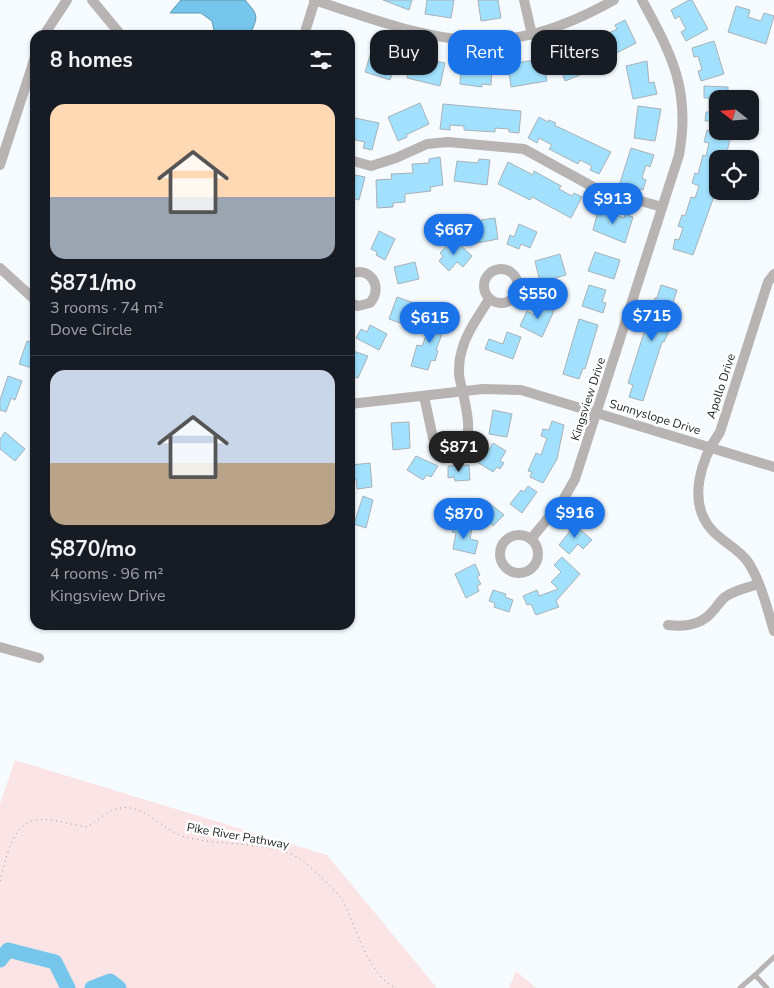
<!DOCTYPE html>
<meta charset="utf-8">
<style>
body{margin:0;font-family:"Nunito Sans",sans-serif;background:#242831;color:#f1f3f6;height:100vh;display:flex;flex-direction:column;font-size:19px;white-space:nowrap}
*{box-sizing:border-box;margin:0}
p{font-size:16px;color:#9ea1a6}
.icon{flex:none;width:28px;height:28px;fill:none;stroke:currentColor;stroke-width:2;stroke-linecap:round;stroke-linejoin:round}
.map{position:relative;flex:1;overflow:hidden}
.sheet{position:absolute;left:30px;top:30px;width:325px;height:600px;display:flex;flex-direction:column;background:#171b24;border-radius:15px;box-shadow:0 1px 4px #0004}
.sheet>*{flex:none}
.top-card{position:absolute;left:370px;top:30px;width:329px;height:45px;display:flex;gap:10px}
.needle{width:32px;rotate:287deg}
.controls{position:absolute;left:709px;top:90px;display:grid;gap:10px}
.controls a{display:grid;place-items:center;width:50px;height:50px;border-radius:10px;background:#171b24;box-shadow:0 1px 4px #0004;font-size:25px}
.price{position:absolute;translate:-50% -42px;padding:0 11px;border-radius:18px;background:#1a73e8;color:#fff;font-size:16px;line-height:32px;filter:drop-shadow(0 1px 2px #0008)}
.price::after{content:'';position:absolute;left:50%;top:30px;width:15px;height:11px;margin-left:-8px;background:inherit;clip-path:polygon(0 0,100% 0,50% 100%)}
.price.selected{background:#222;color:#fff}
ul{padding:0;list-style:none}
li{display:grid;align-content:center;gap:10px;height:265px;padding:0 20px}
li+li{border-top:1px solid #363941}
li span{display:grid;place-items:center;height:155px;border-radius:15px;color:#555}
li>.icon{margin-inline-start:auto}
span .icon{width:90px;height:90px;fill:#fffc;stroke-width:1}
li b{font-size:21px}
h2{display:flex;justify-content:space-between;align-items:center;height:60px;padding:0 20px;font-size:21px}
.chip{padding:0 18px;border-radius:15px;background:#171b24;box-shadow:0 1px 4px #0004;font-size:18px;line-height:45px}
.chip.selected{background:#1a73e8;color:#fff}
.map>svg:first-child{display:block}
.green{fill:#fbe4e5}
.water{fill:#75c6ea;stroke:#5c97b0}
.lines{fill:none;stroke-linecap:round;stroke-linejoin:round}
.river{stroke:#75c6ea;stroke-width:15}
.building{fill:#a2e1fe;stroke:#a7b2b7}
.path{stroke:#909598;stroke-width:1;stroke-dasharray:1 4;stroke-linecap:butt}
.lane{stroke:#b9b4b4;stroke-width:5}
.street{stroke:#b9b4b4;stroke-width:10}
.labels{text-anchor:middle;stroke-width:5;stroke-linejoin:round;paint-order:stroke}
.street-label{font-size:12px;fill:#23282a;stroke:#fff}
</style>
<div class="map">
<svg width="774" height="988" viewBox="0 0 774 988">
<rect width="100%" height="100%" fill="#f5fbff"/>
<g class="green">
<path d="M15,760L327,855L437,988H0V804Z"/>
<path d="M516,971L536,988H509Z"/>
</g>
<path class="water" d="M181,0H245C259,16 258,16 250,35H215L212,21L201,13H170Z"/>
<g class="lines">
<g class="river">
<path d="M0,960L8,950L55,962L68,988"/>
<path d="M92,988L110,981L119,988"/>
</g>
</g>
<g class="building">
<path d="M383,0H412L409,10Z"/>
<path d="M427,0H454L451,18L425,14Z"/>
<path d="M478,0H498L501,18L481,21Z"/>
<path d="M689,0H692L708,29L686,41L681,32L686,29L679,16L675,19L671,10Z"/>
<path d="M736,6L750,10L748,17L761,21L764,13L774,16L766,44L728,32Z"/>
<path d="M625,20L636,43L605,59L595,40L617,29L615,25Z"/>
<path d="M714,41L724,74L701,81L698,71L702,70L698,56L694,57L692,48Z"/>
<path d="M373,45L399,52L390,80L365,72Z"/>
<path d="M581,46L590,71L565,81L556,56Z"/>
<path d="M411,56L421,58L420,61L434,64L435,61L445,63L440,86L407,78Z"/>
<path d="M543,59L547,81L511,87L508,64Z"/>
<path d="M647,61L649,83L654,82L657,94L633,99L626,66Z"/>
<path d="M461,64L492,66L491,85L482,84V87L460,84Z"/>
<path d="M704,86L728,87V99H718V121H705L706,112H709V98H704Z"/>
<path d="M420,103L429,124L406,135L407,137L398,141L388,117Z"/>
<path d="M443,104L521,111L519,133L509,132V129L495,128V132L464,130V126L450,125V130L440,129Z"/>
<path d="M638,106L661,109L655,141L634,138Z"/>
<path d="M350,117L379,123L372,150L363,148L365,142L350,139Z"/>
<path d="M539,117L548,122L549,120L556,123L554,125L611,152L599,174L590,170L592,166L580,160L578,164L549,149L552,145L539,138L537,143L528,138Z"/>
<path d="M707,130L731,136L725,159H718V185L693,255L673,249L675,239L679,240L683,228L678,226L682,215L685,216L691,197L695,198L699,186L692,183L695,173L698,174L703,155L706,156L709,143L704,142Z"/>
<path d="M631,148L654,155L650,167L646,165L642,178L646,180L643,190L620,183Z"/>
<path d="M440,157L443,185L430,187L431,191L405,194V202L393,203V207L377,208L376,180L392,179L391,174L413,173L412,164L429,163V159Z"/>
<path d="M479,159L490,160L487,185L454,181L457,161L478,163Z"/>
<path d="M508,162L533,175L534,171L561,186L559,189L572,196L574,193L582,197L571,218L532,197L530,200L498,184Z"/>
<path d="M355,175L365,177L359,200L350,198V178L354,179Z"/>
<path d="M599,208L624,218L625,214L633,217L625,243L593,230Z"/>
<path d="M495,218L498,239L472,244L470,227L482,225L481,220Z"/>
<path d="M519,224L537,232L530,248L521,244L519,249L507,244L510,235L514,237Z"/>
<path d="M379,231L395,239L385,260L376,255L377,252L371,249Z"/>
<path d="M457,242L472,256L463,267L457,262L449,271L439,261L443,256L440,253L449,243L453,247Z"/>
<path d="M595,252L620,260L614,279L588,271Z"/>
<path d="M560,254L566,275L540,282L535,261Z"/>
<path d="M415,262L419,279L398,284L394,267Z"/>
<path d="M589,285L606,290L602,302L606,303L603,313L582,306Z"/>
<path d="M661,285L677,290L673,303L676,304L669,322L673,323L664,342H662L643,401L629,397L633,385L628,383L655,298H657Z"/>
<path d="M397,297L414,303L406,325L389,319Z"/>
<path d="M539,304L554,311L542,337L520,326L527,311L534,315Z"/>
<path d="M440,312L449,315L436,350L438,351L435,361L431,360L428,370L411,366L417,345L422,346L432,320L436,321Z"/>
<path d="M579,319L598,325L585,369L583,368L579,379L563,374Z"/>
<path d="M370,325L387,334L379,350L356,338L361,329L367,332Z"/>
<path d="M507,332L521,337L513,359L485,349L489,339L503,344Z"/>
<path d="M27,341L35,343V369L19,364Z"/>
<path d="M350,350L368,356L358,378L350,376Z"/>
<path d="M8,376L22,381L15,400L11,398L6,412L0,410V400Z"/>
<path d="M493,410L512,414L507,437L489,434Z"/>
<path d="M552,421L564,425L557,459L543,483L530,477L532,472L528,471L536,453L541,455L547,438L541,436L543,429L549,430Z"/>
<path d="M409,422L410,448L393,450L391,423Z"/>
<path d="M5,432L25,449L15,461L0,449V439Z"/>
<path d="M493,443L506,451L500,461L504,463L500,469L497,467L493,472L474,460L481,449L487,453Z"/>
<path d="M416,456L438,466L431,477L427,475L423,480L407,470Z"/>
<path d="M370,463L372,487L357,489L356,479L352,480L351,465Z"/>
<path d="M469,465L470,480L455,481L454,477L448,478V466Z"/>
<path d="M528,486L537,492L522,513L510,504L521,490L524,492Z"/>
<path d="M363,496L373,500L366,528L354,524Z"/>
<path d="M487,501L504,515L493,526L489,522L484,527L473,515Z"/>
<path d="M573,523L592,540L583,549L578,544L569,554L559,545L570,531L568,529Z"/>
<path d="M454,524L472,528L470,539L478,541L475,554L453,549L456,533L452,532Z"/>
<path d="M562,557L580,574L556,601L559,607L536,615L531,604L527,605L523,596L537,590L539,596L558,589L551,582L561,572L554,565Z"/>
<path d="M475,564L480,575L477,577L481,584L477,586L479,591L466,598L455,574Z"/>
<path d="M493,590L506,594L505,597L513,600L509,612L494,607L495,603L489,601Z"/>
</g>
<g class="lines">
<path class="path" d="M0,881C6,862 10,824 36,820C52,818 72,825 87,827C98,821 105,812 116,809C143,801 161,830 185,837C217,846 273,841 300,859C307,863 337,892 341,898C356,923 367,976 396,988"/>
<g class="lane">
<path d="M740,988L755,975"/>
<path d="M767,988L755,975L774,957"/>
</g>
<g class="street">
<path d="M92,0L121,35"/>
<path d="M314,0C434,39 495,67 614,0"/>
<path d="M524,0L532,35"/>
<path d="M44,35L67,0"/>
<path d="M304,35L315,0"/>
<path d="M350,160L371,166L396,158L427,144L448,142L524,149L595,188L662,207"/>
<path d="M0,165L35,57"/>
<path d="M0,268L35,300"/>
<circle cx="501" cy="286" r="17"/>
<path d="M350,274C370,265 384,287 370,303L358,306L350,303"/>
<path d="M774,274L768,282L720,432C701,459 687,501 711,529C722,542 738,548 748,562C761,582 767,608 774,631"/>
<path d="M424,396L433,438C440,443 446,446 454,446C482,447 460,388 459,374C459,368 459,360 461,354C465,334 479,316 489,299"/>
<path d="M350,404L483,389L521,390L774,467"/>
<path d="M35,412V422"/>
<circle cx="519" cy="554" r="19"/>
<path d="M531,539L563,500L575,479L679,155C691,91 672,55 642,0"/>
<path d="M668,625C684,627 701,625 712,612C717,607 720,601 725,597C735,590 747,588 758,584"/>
<path d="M0,647L39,658"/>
</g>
</g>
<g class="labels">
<g class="street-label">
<text transform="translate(721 386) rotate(-72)" y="4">Apollo Drive</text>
<text transform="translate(588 399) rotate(-72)" y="4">Kingsview Drive</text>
<text transform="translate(655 417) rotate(17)" y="4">Sunnyslope Drive</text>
<text transform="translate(238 836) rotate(10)" y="4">Pike River Pathway</text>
</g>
</g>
</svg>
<div class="controls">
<a><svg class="needle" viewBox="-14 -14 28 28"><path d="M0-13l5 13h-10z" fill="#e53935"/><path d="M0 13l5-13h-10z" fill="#9ea1a6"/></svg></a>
<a><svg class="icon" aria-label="locate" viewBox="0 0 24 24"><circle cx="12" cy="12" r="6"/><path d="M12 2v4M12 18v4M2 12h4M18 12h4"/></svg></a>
</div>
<b class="price" style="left:613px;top:225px">$913</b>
<b class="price" style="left:454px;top:256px">$667</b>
<b class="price" style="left:538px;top:320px">$550</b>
<b class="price" style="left:652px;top:342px">$715</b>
<b class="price" style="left:430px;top:344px">$615</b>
<b class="price selected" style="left:459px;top:473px">$871</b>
<b class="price" style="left:575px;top:539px">$916</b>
<b class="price" style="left:464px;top:540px">$870</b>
<div class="top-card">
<a class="chip">Buy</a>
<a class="chip selected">Rent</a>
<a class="chip">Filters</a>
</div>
<section class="sheet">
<h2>8 homes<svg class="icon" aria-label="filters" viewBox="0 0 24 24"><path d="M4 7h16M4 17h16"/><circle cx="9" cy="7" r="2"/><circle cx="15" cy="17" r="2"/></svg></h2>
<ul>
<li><span style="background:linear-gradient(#ffd9b3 60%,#9aa5b1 0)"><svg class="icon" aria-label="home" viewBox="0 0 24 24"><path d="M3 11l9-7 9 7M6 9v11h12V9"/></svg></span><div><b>$871/mo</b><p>3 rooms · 74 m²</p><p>Dove Circle</p></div></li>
<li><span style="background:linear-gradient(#c9d6e8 60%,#b9a48a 0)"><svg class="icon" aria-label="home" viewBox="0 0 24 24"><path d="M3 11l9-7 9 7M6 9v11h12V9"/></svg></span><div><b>$870/mo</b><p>4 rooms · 96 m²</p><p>Kingsview Drive</p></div></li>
</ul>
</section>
</div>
